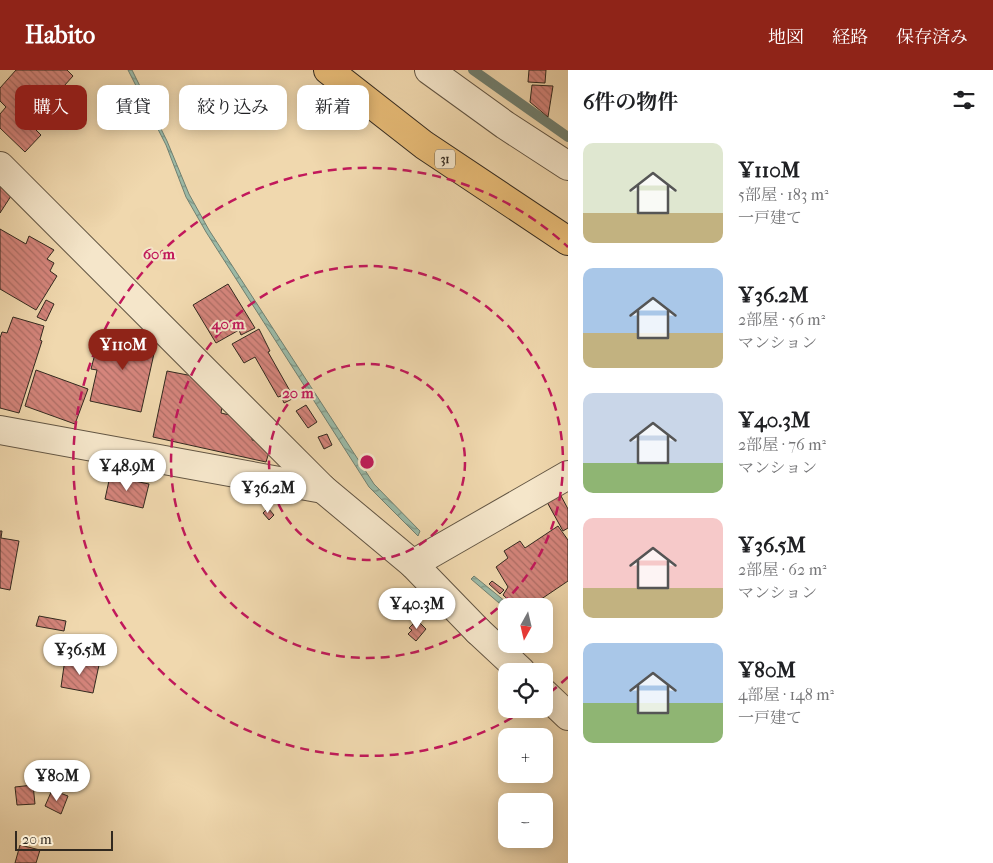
<!DOCTYPE html>
<html lang="ja">
<meta charset="utf-8">
<style>
body{margin:0;font-family:"IM FELL French Canon","Noto Serif JP",serif;background:#f6f6f6;color:#202124;height:100vh;display:flex;flex-direction:column;font-size:19px;white-space:nowrap}
*{box-sizing:border-box;margin:0}
p{font-size:16px;color:#757577}
.icon{flex:none;width:28px;height:28px;fill:none;stroke:currentColor;stroke-width:2;stroke-linecap:round;stroke-linejoin:round}
.map{position:relative;flex:1;overflow:hidden}
.side{display:flex;flex-direction:column;background:#fff;width:425px}
.side>*{flex:none}
.hud{position:absolute;left:15px;top:15px;width:475px;height:45px;display:flex;gap:10px}
.needle{width:32px;rotate:188deg}
.controls{position:absolute;left:498px;top:528px;display:grid;gap:10px}
.controls a{display:grid;place-items:center;width:55px;height:55px;border-radius:10px;background:#fff;box-shadow:0 2px 12px #0003;font-size:25px}
.scale{position:absolute;left:15px;bottom:12px;width:98px;box-sizing:border-box;padding-left:5px;border:2px solid #32291f;border-top:0;font-size:14px;line-height:18px;white-space:nowrap;color:#32291f;-webkit-text-stroke:4px #f5e6ca;paint-order:stroke}
.price{position:absolute;translate:-50% -42px;padding:0 11px;border-radius:18px;background:#fff;color:#222;font-size:16px;line-height:32px;filter:drop-shadow(0 1px 2px #0008)}
.price::after{content:'';position:absolute;left:50%;top:30px;width:15px;height:11px;margin-left:-8px;background:inherit;clip-path:polygon(0 0,100% 0,50% 100%)}
.price.on{background:#8f2418;color:#fff}
ul{padding:0;list-style:none}
li{display:flex;align-items:center;gap:15px;height:125px;padding:0 15px}
li span{display:grid;place-items:center;flex:none;width:140px;height:100px;border-radius:10px;color:#555}
li>.icon{margin-inline-start:auto}
span .icon{width:60px;height:60px;fill:#fffc;stroke-width:1}
li b{font-size:21px}
h2{display:flex;justify-content:space-between;align-items:center;height:60px;padding:0 15px;font-size:21px}
.tag{padding:0 18px;border-radius:10px;background:#fff;box-shadow:0 2px 12px #0003;font-size:18px;line-height:45px}
.tag.on{background:#8f2418;color:#fff}
header{display:flex;align-items:center;gap:30px;box-sizing:border-box;height:70px;padding:0 25px;background:#8f2418;color:#fff}
header strong{font-size:24px}
nav{display:flex;gap:28px;margin-inline-start:auto;font-size:18px}
main{display:flex;flex:1;min-height:0}
.map>svg:first-child{display:block}
.water{fill:url(#water-waves);stroke:#718071}
.lines{fill:none;stroke-linecap:round;stroke-linejoin:round}
.stream{stroke:#718071;stroke-width:10}
.building{fill:url(#building-back-hatch);stroke:#32291f}
.minor-casing{stroke:#625543;stroke-width:30}
.tertiary-casing{stroke:#625543;stroke-width:30}
.primary-casing{stroke:#32291f;stroke-width:30}
.minor{stroke:#f5e6ca;stroke-width:28}
.tertiary{stroke:#f5e6ca;stroke-width:28}
.primary{stroke:#e8bc77;stroke-width:28}
.ring{fill:none;stroke:#c2185b;stroke-width:2.5;stroke-dasharray:9 6}
.labels{text-anchor:middle;stroke-width:4;stroke-linejoin:round;paint-order:stroke}
.shield{fill:#f5e6ca;stroke:#6c6252;stroke-width:1}
.shield-label{font-size:12px;font-weight:bold;fill:#32291f}
.centre{fill:#c2185b;stroke:#f5e6ca;stroke-width:2.5}
.ring-label{font-size:15px;text-anchor:middle;font-weight:bold;fill:#c2185b;stroke:#f5e6ca;stroke-width:4;stroke-linejoin:round;paint-order:stroke}
</style>
<header>
<strong>Habito</strong>
<nav><a>地図</a><a>経路</a><a>保存済み</a></nav>
</header>
<main>
<div class="map">
<svg width="568" height="793" viewBox="0 0 568 793">
<defs>
<pattern id="water-waves" width="16" height="10" patternUnits="userSpaceOnUse" patternTransform="scale(1.25)"><rect width="16" height="10" fill="#9bbaa7"/><path d="M0 5q4-4 8 0t8 0" fill="none" stroke="#7f9787"/></pattern>
<pattern id="building-back-hatch" width="6" height="6" patternUnits="userSpaceOnUse" patternTransform="scale(1.25)"><rect width="6" height="6" fill="#d5857c"/><path d="M-1 5l2 2M0 0l6 6M5-1l2 2" fill="none" stroke="#ad6d65"/></pattern>
</defs>
<rect width="100%" height="100%" fill="#f0d8ae"/>
<filter id="stains"><feTurbulence type="fractalNoise" baseFrequency=".004" numOctaves="4"/><feColorMatrix values="0 0 0 0 .2 0 0 0 0 .09 0 0 0 0 .02 0 0 0 .5 -.17"/></filter>
<radialGradient id="worn" r=".72"><stop offset=".6" stop-color="#630" stop-opacity="0"/><stop offset="1" stop-color="#630" stop-opacity=".3"/></radialGradient>
<g class="water">
<path d="M128,0H132L167,71L189,124L209,160L374,414L420,461L418,466L369,417L206,162L186,127L166,75Z"/>
<path d="M474,506L511,536H506V539L471,509Z"/>
</g>
<g class="lines">
<path class="stream" d="M473,0L568,67"/>
</g>
<g class="building">
<path d="M16,0H67L73,6L37,46L41,49L34,58L41,65L25,82L0,58V44L6,37L0,31V18Z"/>
<path d="M529,0H546L545,13L528,12Z"/>
<path d="M532,15L553,16L548,47L530,32Z"/>
<path d="M0,114L11,126L0,143Z"/>
<path d="M0,159L26,174L29,166L54,180L47,189L54,193L50,201L57,206L36,240L0,219Z"/>
<path d="M228,214L255,258L241,265L239,260L216,273L193,235Z"/>
<path d="M46,230L54,234L46,251L37,247Z"/>
<path d="M13,247L44,256L40,270L42,271L19,343L0,338V268L2,262L7,263Z"/>
<path d="M259,259L270,281L268,282L294,328L284,333L281,326L278,327L255,287L244,293L232,274Z"/>
<path d="M119,262L157,270L141,342L90,331L97,300L91,299L96,280L102,282L105,264L117,268Z"/>
<path d="M36,300L88,319L75,354L25,336Z"/>
<path d="M167,301L198,307L223,331L221,343L238,347L253,361L252,370L266,374L270,379L266,392L153,367Z"/>
<path d="M306,335L317,352L308,358L296,341Z"/>
<path d="M327,364L332,375L324,379L318,367Z"/>
<path d="M110,406L149,414L143,438L105,429Z"/>
<path d="M560,424L568,439V458L563,461L547,432Z"/>
<path d="M268,438L274,445L269,450L263,443Z"/>
<path d="M558,456L568,470V511L531,536H521L520,534L518,536H515L503,525L508,517L496,497L508,488L504,481L520,471L525,478Z"/>
<path d="M0,461H2L1,468L19,471L10,520L0,518Z"/>
<path d="M492,511L504,520L500,524L489,514Z"/>
<path d="M39,546L66,551L64,561L36,556Z"/>
<path d="M417,550L426,559L416,571L408,564L412,560L409,558Z"/>
<path d="M65,589L99,595L93,623L61,617Z"/>
<path d="M33,715L35,734L17,735L15,717Z"/>
<path d="M52,720L68,726L61,744L45,736Z"/>
<path d="M20,775L40,780L36,793H15Z"/>
</g>
<g class="lines">
<g class="minor-casing">
<g id="minor">
<path d="M429,0L505,55L568,96"/>
<path d="M0,360L323,419"/>
<path d="M413,494L568,405"/>
<path d="M478,561L521,601"/>
<path d="M544,623L568,646"/>
</g>
</g>
<g class="tertiary-casing">
<path id="tertiary" d="M0,96L323,419L413,494L478,561"/>
</g>
<g class="primary-casing">
<path id="primary" d="M328,0L424,75L568,171"/>
</g>
<use href="#minor" class="minor"/>
<use href="#tertiary" class="tertiary"/>
<use href="#primary" class="primary"/>
</g>
<g class="ring">
<circle cx="367" cy="392" r="98"/>
<circle cx="367" cy="392" r="196"/>
<path d="M568 607A294 294 0 0 1 544 627M525 640A294 294 0 1 1 568 177"/>
</g>
<g class="labels">
<rect class="shield" x="435" y="79.5" width="20" height="19" rx="4"/>
<g class="shield-label">
<text x="445" y="93">31</text>
</g>
</g>
<circle cx="367" cy="392" r="8" class="centre"/>
<g class="ring-label">
<text x="159" y="189">60 m</text>
<text x="228" y="259">40 m</text>
<text x="298" y="328">20 m</text>
</g>
<rect width="100%" height="100%" filter="url(#stains)"/>
<rect width="100%" height="100%" fill="url(#worn)"/>
</svg>
<div class="controls">
<a><svg class="needle" viewBox="-14 -14 28 28"><path d="M0-13l5 13h-10z" fill="#e53935"/><path d="M0 13l5-13h-10z" fill="#757577"/></svg></a>
<a><svg class="icon" aria-label="locate" viewBox="0 0 24 24"><circle cx="12" cy="12" r="6"/><path d="M12 2v4M12 18v4M2 12h4M18 12h4"/></svg></a>
<a>+</a>
<a>−</a>
</div>
<div class="scale">20 m</div>
<b class="price on" style="left:123px;top:301px">¥110M</b>
<b class="price" style="left:127px;top:422px">¥48.9M</b>
<b class="price" style="left:268px;top:444px">¥36.2M</b>
<b class="price" style="left:417px;top:560px">¥40.3M</b>
<b class="price" style="left:80px;top:606px">¥36.5M</b>
<b class="price" style="left:57px;top:732px">¥80M</b>
<div class="hud">
<a class="tag on">購入</a>
<a class="tag">賃貸</a>
<a class="tag">絞り込み</a>
<a class="tag">新着</a>
</div>
</div>
<section class="side">
<h2>6件の物件<svg class="icon" aria-label="filters" viewBox="0 0 24 24"><path d="M4 7h16M4 17h16"/><circle cx="9" cy="7" r="2"/><circle cx="15" cy="17" r="2"/></svg></h2>
<ul>
<li><span style="background:linear-gradient(#dfe7d0 70%,#c2b280 0)"><svg class="icon" aria-label="home" viewBox="0 0 24 24"><path d="M3 11l9-7 9 7M6 9v11h12V9"/></svg></span><div><b>¥110M</b><p>5部屋 · 183 m²</p><p>一戸建て</p></div></li>
<li><span style="background:linear-gradient(#a9c7e8 65%,#c2b280 0)"><svg class="icon" aria-label="home" viewBox="0 0 24 24"><path d="M3 11l9-7 9 7M6 9v11h12V9"/></svg></span><div><b>¥36.2M</b><p>2部屋 · 56 m²</p><p>マンション</p></div></li>
<li><span style="background:linear-gradient(#c9d6e8 70%,#8fb573 0)"><svg class="icon" aria-label="home" viewBox="0 0 24 24"><path d="M3 11l9-7 9 7M6 9v11h12V9"/></svg></span><div><b>¥40.3M</b><p>2部屋 · 76 m²</p><p>マンション</p></div></li>
<li><span style="background:linear-gradient(#f6c9c9 70%,#c2b280 0)"><svg class="icon" aria-label="home" viewBox="0 0 24 24"><path d="M3 11l9-7 9 7M6 9v11h12V9"/></svg></span><div><b>¥36.5M</b><p>2部屋 · 62 m²</p><p>マンション</p></div></li>
<li><span style="background:linear-gradient(#a9c7e8 60%,#8fb573 0)"><svg class="icon" aria-label="home" viewBox="0 0 24 24"><path d="M3 11l9-7 9 7M6 9v11h12V9"/></svg></span><div><b>¥80M</b><p>4部屋 · 148 m²</p><p>一戸建て</p></div></li>
</ul>
</section>
</main>
